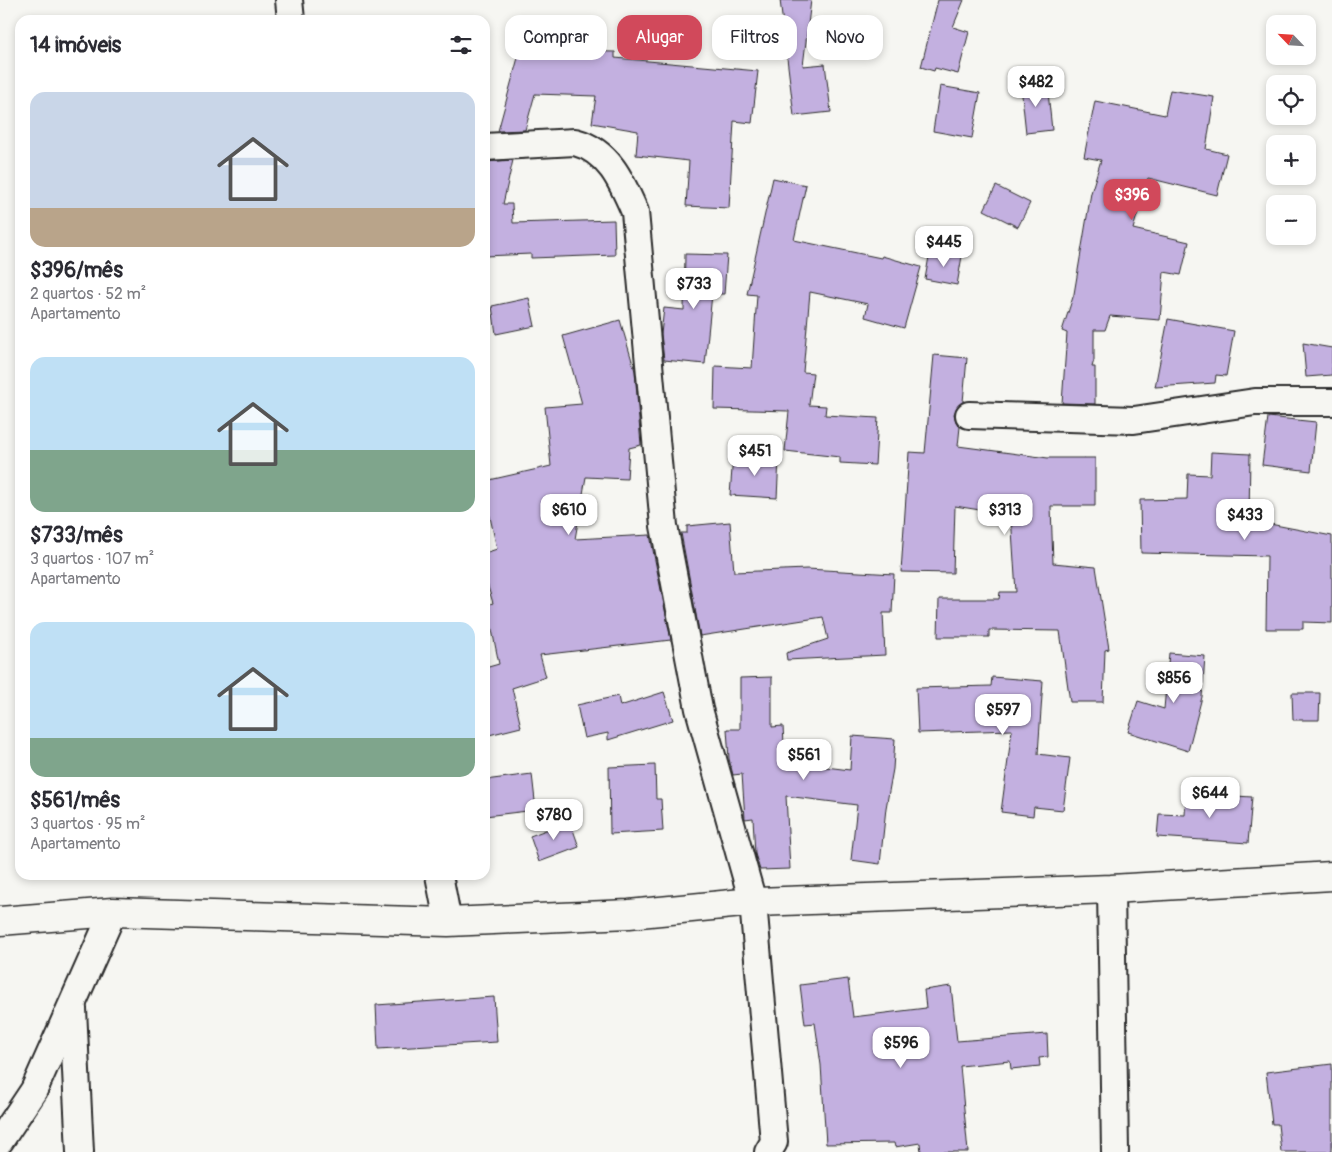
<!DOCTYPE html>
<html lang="pt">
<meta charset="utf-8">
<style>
body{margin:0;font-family:Pangolin,sans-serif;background:#f7f7f7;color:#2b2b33;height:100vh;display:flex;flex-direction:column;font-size:19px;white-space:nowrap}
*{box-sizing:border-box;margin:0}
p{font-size:16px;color:#7c7c81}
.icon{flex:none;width:28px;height:28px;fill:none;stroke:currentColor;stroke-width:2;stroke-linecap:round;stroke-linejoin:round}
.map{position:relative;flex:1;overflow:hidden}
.panel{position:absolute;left:15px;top:15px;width:475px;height:865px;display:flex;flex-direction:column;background:#fff;border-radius:15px;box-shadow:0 2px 8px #0003}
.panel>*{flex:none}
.banner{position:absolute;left:505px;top:15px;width:475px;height:45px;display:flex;gap:10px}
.needle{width:32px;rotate:295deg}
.tools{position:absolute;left:1266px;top:15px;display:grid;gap:10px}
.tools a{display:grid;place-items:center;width:50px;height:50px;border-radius:10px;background:#fff;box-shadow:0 2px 8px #0003;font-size:25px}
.price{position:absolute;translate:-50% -42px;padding:0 11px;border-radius:10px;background:#fff;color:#222;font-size:16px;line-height:32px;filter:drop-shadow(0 1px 2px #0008)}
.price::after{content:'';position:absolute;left:50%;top:30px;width:15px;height:11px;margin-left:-8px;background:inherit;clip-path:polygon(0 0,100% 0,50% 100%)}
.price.on{background:#d1495b;color:#fff}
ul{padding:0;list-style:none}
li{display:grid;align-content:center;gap:10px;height:265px;padding:0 15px}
li span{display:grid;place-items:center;height:155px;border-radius:15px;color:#555}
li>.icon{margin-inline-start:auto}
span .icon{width:90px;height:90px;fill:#fffc;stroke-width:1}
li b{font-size:21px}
h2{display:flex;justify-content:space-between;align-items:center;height:60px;padding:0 15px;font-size:21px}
.tag{padding:0 18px;border-radius:15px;background:#fff;box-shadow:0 2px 8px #0003;font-size:18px;line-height:45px}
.tag.on{background:#d1495b;color:#fff}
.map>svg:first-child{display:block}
.building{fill:#c3b0e0;stroke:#2b2b2b}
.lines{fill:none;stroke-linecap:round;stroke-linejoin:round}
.street-casing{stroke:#2b2b2b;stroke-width:30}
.secondary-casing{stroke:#2b2b2b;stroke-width:31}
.street{stroke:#f6f6f2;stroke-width:26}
.secondary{stroke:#f6f6f2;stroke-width:28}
</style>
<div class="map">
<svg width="1332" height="1152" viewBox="0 0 1332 1152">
<rect width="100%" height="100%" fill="#f6f6f2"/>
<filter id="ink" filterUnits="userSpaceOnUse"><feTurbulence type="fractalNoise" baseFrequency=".02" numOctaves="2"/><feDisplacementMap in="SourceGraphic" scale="10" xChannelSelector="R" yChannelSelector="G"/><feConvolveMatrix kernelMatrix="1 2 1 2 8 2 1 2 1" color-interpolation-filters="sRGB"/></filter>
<g filter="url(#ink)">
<g class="building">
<path d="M780,0H811L803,66L825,64L831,112L794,116Z"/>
<path d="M938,0H964L953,27L969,32L958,74L935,68L934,71L921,67Z"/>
<path d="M525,32L549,39L546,51L615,52V58L758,71L752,123L734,121L729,208L686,206L689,161L636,155L638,131L592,123L596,96L535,94L525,130L498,131Z"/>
<path d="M1047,83L1052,130L1026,133L1021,86Z"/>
<path d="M940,86L980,93L972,138L933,131Z"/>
<path d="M1170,90L1214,97L1206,149L1227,154L1217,195L1148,178L1133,229L1189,242L1181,275L1164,272L1160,320L1110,316L1105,330H1094V360L1092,367H1095V404L1062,403L1067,333L1062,331L1074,294L1091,193L1101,160L1084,157L1095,101L1165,115Z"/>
<path d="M513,160L503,204H512L513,223L614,220L615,255L531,258V254L485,256V162Z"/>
<path d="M773,178L806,185L794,240L881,258L882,256L921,267L904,328L865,317L868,304L810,292L803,372L813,373L809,405L826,406L825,415L878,418L875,465L840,463V457L785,451L789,411L714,409L715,366L752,368L757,295L747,294Z"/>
<path d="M996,186L1030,203L1018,227L984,210Z"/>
<path d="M930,251L962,256L957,285L925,279Z"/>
<path d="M685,254L727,255L724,294H712L705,364L664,360L661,334L664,308L684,310Z"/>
<path d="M529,298L535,326L496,334L492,306Z"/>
<path d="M1168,319L1234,331L1226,376L1216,375L1215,383L1155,387Z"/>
<path d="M620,320L635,371L641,445L629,448L627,479L586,477L575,539L650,535L671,640L540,655L546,677L512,688L521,727L485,736V668L499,664L487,605L493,603L485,577V553L497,549L485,494V481L551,466L545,407L582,404L563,336Z"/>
<path d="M1303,343L1332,348V375L1306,377Z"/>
<path d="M934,355L967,358L963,402L957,407L954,414L956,422L960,427L958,446L1048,458H1095V506H1051L1053,563L1096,567L1109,649L1105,650L1103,702H1070L1060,631L989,630V637H938L939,599H999L1000,592H1016L1011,515L955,506L953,573L901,572L909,452L925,453Z"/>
<path d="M1268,417L1316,422L1311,471L1262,465Z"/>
<path d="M1211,452L1250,454L1249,520L1332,536V623L1303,622V629H1266L1267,556L1141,553L1140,500L1187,499L1188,474L1210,475Z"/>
<path d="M733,456L779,458L777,498L730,495Z"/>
<path d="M730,522L734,572L807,569L894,574L892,613H883L885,655L787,660L786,653L828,639L823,617L700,636L681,533H687V526Z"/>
<path d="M1169,653L1205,656L1202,697L1188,751L1128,732L1138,701L1164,709Z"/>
<path d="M772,677V727L783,726L785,762L850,770L852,736L895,739L893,769L886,808L880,864L851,860L857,805L786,796L790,869L760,870L755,854L753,818L745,819L742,774L733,775L729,759L727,729H740V678Z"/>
<path d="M992,677L1043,681L1038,754L1070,758L1063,810L1034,807L1033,816L1001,812L1012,730L918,733L916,688L991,686Z"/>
<path d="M664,692L673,720L608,740V733L584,738L577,705L618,696L620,706Z"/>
<path d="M1292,693H1320L1319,720H1293Z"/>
<path d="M655,765L656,799H661L663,831L610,834L609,767Z"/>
<path d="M532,774L536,810L485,816V780Z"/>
<path d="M1186,793L1252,797L1248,843L1157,837L1159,814L1185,815Z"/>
<path d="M570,821L579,847L539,862L530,836Z"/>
<path d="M848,979L853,1017L926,1008L924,990L951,986L957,1041L1047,1034L1048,1057L1039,1058L1040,1066L1011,1069L1010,1061L960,1066L968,1152H921L920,1143L895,1147L894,1143L826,1144L821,1065L815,1023L805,1024L800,985Z"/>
<path d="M494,997L497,1042L378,1049L376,1005Z"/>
<path d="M1332,1064V1152H1281L1278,1124H1272L1266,1072Z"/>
</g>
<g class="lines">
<g class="street-casing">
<g id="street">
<path d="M289,0L291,20"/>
<path d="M485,147L575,142C609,151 622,182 635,212L664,526L699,709L753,902L774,1142L768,1152"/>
<path d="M969,415L1134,420L1255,402H1332"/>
<path d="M439,875L448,922"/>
<path d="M1111,889L1115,1152"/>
<path d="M73,1009L80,1152"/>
<path d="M0,1141L34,1090L113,912"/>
</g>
</g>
<g class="secondary-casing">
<path id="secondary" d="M0,921L113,912L448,922L629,914L753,902L1111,889L1332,876"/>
</g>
<use href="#street" class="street"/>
<use href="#secondary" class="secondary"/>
</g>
</g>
</svg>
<div class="tools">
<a><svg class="needle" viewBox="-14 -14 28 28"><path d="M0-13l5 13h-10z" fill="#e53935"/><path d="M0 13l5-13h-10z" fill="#7c7c81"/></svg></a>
<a><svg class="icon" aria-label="locate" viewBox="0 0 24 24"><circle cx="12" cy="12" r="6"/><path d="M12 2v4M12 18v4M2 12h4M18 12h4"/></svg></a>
<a>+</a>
<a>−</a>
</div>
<b class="price" style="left:1036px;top:108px">$482</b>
<b class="price on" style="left:1132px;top:221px">$396</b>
<b class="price" style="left:944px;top:268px">$445</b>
<b class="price" style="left:694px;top:310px">$733</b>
<b class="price" style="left:755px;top:477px">$451</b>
<b class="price" style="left:569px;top:536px">$610</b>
<b class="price" style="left:1005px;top:536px">$313</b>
<b class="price" style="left:1245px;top:541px">$433</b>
<b class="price" style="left:1174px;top:704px">$856</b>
<b class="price" style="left:1003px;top:736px">$597</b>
<b class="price" style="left:804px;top:781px">$561</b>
<b class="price" style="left:1210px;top:819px">$644</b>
<b class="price" style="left:554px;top:841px">$780</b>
<b class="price" style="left:901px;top:1069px">$596</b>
<div class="banner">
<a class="tag">Comprar</a>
<a class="tag on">Alugar</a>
<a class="tag">Filtros</a>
<a class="tag">Novo</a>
</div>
<section class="panel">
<h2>14 imóveis<svg class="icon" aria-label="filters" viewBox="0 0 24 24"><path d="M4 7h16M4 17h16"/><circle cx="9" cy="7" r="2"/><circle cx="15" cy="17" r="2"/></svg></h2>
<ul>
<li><span style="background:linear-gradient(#c9d6e8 75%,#b9a48a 0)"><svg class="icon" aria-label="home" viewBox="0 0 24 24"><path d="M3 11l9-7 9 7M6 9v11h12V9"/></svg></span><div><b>$396/mês</b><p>2 quartos · 52 m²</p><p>Apartamento</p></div></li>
<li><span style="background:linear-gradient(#bfe0f5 60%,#7fa58c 0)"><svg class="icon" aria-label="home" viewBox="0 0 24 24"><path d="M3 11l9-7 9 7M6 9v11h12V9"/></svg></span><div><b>$733/mês</b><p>3 quartos · 107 m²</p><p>Apartamento</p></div></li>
<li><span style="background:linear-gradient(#bfe0f5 75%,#7fa58c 0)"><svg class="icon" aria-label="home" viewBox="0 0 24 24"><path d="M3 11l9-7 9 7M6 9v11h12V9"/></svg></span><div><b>$561/mês</b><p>3 quartos · 95 m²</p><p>Apartamento</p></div></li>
</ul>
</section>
</div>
